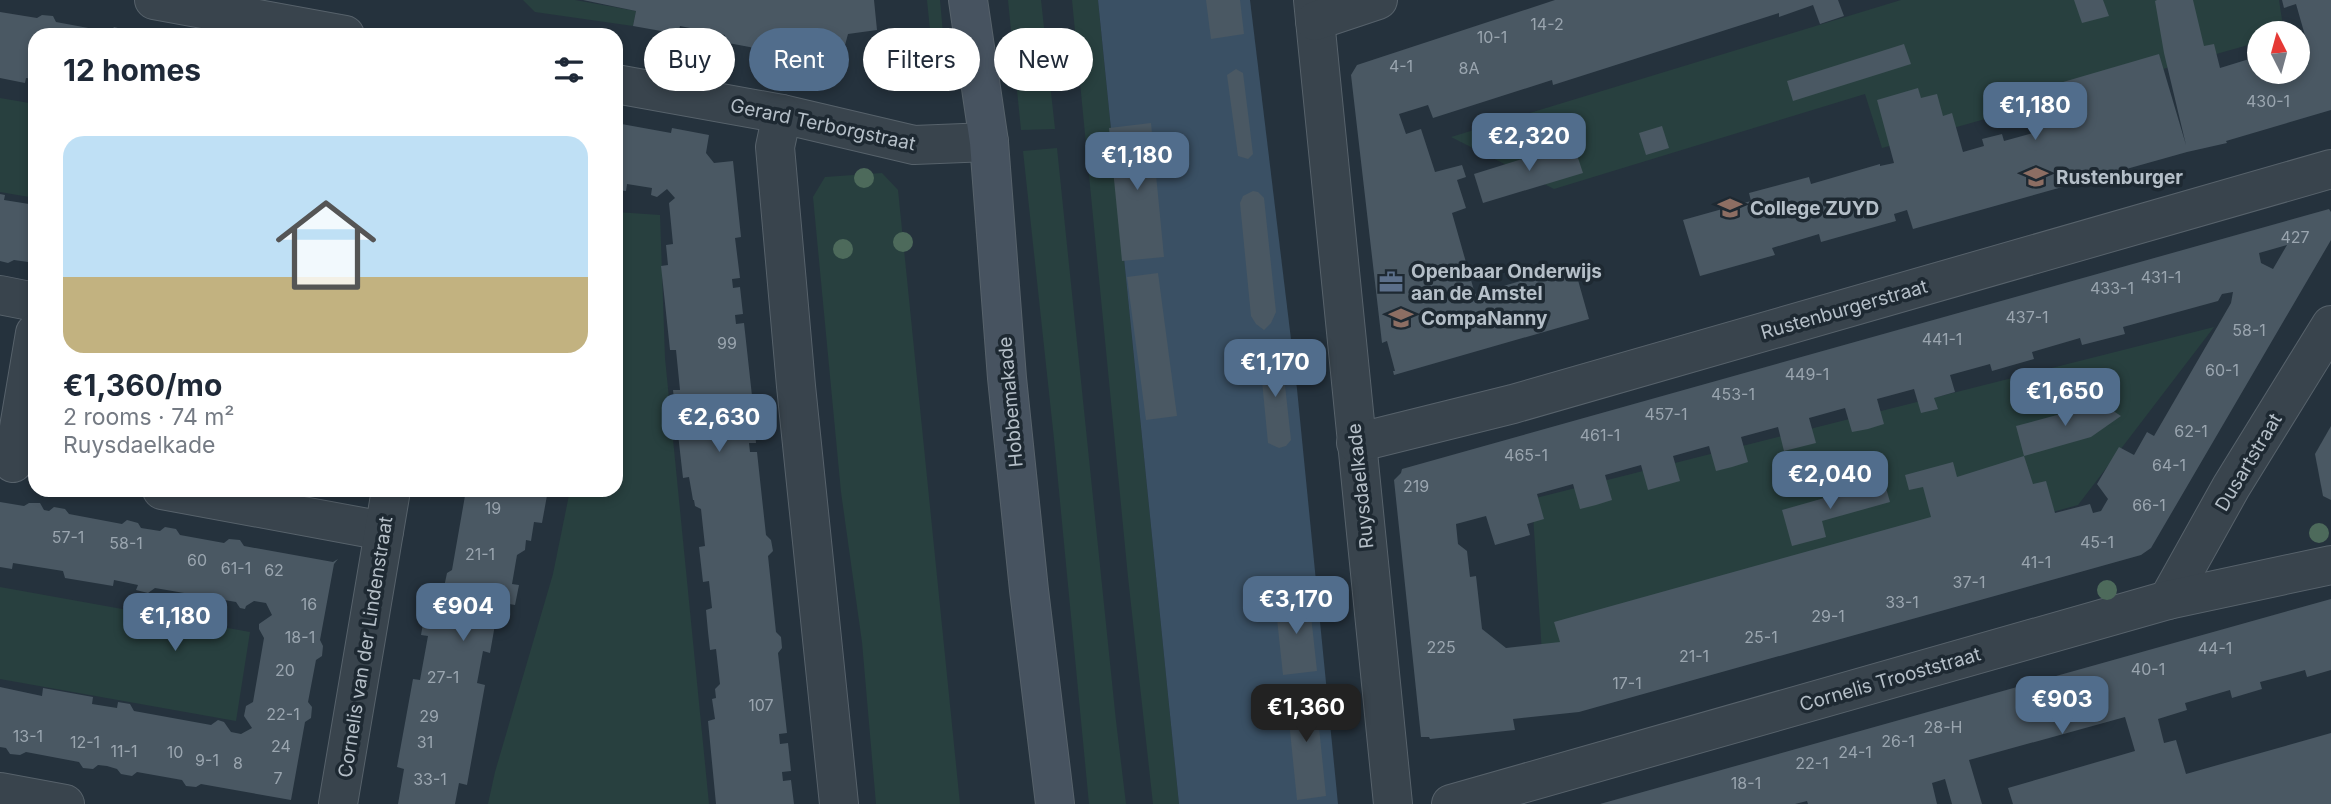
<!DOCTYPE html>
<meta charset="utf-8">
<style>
body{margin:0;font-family:Inter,sans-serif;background:#f2f2f3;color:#1f2937;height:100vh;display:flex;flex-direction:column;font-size:26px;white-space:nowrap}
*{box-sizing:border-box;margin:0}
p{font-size:23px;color:#747a83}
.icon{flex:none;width:38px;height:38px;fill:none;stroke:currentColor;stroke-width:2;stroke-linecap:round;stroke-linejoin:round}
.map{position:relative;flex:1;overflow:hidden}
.drawer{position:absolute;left:28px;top:28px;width:595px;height:469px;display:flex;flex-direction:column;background:#fff;border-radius:21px;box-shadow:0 4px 10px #0003}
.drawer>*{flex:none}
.guide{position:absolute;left:644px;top:28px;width:665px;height:63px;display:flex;gap:14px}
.needle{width:46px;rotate:354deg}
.controls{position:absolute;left:2247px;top:21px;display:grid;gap:14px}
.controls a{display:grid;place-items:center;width:63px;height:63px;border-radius:50%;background:#fff;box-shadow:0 4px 10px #0003;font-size:35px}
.price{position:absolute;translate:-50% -60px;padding:0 16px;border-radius:14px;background:#516d8c;color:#fff;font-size:23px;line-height:46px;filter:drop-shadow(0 2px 4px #0008)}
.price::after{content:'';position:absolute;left:50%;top:42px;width:21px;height:16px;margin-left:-10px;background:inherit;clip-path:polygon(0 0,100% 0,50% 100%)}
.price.on{background:#222;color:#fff}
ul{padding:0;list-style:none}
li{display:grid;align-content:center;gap:14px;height:371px;padding:0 35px}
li+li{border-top:2px solid #e0e1e3}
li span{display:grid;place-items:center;height:217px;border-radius:21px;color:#555}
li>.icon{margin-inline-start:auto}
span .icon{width:126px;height:126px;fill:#fffc;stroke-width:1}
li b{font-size:30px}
h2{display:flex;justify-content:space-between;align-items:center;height:84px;padding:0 35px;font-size:30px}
.tag{padding:0 24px;border-radius:32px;background:#fff;box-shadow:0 4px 10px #0003;font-size:24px;line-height:63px}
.tag.on{background:#516d8c;color:#fff}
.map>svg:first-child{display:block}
.green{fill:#28403f}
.water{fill:#3a5064}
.building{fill:#4a5863;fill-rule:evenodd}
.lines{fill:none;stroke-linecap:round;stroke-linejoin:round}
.street-casing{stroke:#57626b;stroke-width:40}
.secondary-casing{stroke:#57626b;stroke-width:40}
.street{stroke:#39444d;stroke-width:38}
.secondary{stroke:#475360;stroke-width:38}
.tree{fill:#4d6a5b}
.labels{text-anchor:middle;stroke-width:7;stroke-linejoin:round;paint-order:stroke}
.number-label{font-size:16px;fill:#9aa5af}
.street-label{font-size:19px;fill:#b5bfc8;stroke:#1e2932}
.poi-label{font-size:19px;font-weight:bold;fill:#b5bfc8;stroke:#1e2932;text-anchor:start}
</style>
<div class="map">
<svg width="2331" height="804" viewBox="0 0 2331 804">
<rect width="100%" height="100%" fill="#25323d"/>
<g class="green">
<path d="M523,0H575L636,11L633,26L535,12Z"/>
<path d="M927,0H940L948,89H936Z"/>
<path d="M1008,0H1041L1055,129L1021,130Z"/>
<path d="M1072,0H1098L1179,804H1153L1128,577Z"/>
<path d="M1901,0H2279L2284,33H2259V42L1882,148L1865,94L1554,189L1451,137Z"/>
<path d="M0,98L35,104V198L0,192Z"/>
<path d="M1057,148L1116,721L1126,804H1089L1054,439L1023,151Z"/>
<path d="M882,173L898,190L960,804H876L862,642L841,492L813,197L825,177Z"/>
<path d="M616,212L660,215L665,358L709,804H488L495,772L553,574L570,490H616Z"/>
<path d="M2214,327L2078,505L1542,653L1532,499Z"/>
<path d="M0,587L250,632L236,721L0,679Z"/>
</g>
<path class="water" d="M1098,0H1250L1297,389L1338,804H1179Z"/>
<g class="building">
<path d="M583,0H874L877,30L848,34L840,64L723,42L725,35L680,26L678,34L633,26L636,11Z"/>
<path d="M1206,0H1240L1244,34L1211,39Z"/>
<path d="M1555,0H1838L1844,16L1820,24L1813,5L1779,17V13L1553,85L1552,80L1433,118L1428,105L1399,114L1406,134L1421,129L1435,172L1462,165L1466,177L1457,180L1466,208L1452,213L1475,294L1574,266L1589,319L1394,375L1393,371H1395L1387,341L1382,343L1351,75L1357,65Z"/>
<path d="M2074,0H2103L2109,16L2082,23Z"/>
<path d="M2157,0H2193L2204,46L2214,44L2220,68L2259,56V72H2298V49L2308,46L2296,4L2284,8L2282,0H2331V110L2226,141L2227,143L2187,152L1913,229L1907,210L1894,214L1896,221L1821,242L1819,234L1772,248L1775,255L1700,276L1683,220L1751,201L1749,193L1809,177L1811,184L1880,164V166L1894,163L1877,100L1918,88L1921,98L1937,94L1943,116L1952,113L1963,152L1984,146L1982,139L2002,134L2004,141L2033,133L2027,113L2051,106L2046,87L2159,54L2186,145L2164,53L2155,1Z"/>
<path d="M0,12L37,18L42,15L53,16L56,22L110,32L114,27L126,30L129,35H35V79L26,78L25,83L0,78Z"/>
<path d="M1904,44L1911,64L1793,101L1787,81Z"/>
<path d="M1236,69L1243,73L1253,154L1248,159L1238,156L1227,75Z"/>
<path d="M616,123L671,133L672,128L709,135L706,153L714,163L733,161L741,237L735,238L740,278L732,279L733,288L740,287L743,314L735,315L736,324L744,323L753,405L745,406L746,416L754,415L756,443H749L750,452H757L766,535L771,540L773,551L768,556L776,632L781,637L782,648L778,653L787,733L779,734L780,744L788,743L791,771L782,772L783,781L791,780L794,804H716L708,721L715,719L712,699L716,698L715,689L720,684L716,649L710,650L708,632L706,610L712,608L709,581L703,582L699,547L705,546L701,509L695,506L694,500H693L689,477L683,478L673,390H680L676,350H670L661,266L668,265L666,245L673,244L669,203L675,198L667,189L657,197L651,195L652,188L627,184L626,191L616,190Z"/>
<path d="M1151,123L1164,257L1122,261L1109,128Z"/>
<path d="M1662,126L1669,148L1646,155L1639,133Z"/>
<path d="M1573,143L1583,173L1483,203L1474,174Z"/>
<path d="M1253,191L1258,192L1264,198L1276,312L1271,323L1264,330L1256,324L1251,316L1240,203L1243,196Z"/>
<path d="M0,194L5,195L4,200L29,204L30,198L35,199V263L14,260L8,263L0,261Z"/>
<path d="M2329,209L2331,212V240L2151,548L2141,555L1579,712L1513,719L1515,730L1430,739L1429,737H1421L1394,480L1401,473L1402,469ZM2287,245L2273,269L2261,263L2259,253ZM2233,292L2231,303L2154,436L2147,432L2134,455L2119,447L2113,457L2097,484L2108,499L2101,511L2093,513L2090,504L2055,513L2046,481L2033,484L2024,456L1957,477L1953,462L1905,475L1909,490L1923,487L1931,517L1554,622L1560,642L1506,648L1482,629L1476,576L1470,577L1467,551L1458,544L1456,524L1486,516L1495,545L1530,535L1527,524L1544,519L1537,494L1573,484L1580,509L1596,505L1612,500L1605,475L1641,465L1648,490L1680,481L1673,456L1709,446L1716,471L1732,467L1748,462L1741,437L1778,427L1784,451L1816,443L1809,418L1845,408L1852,432L1868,429L1884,424L1877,399L1914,389L1921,413L1938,409L1934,398L1955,392L1950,375L1990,364L1992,371L2034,359L2032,352L2080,338L2082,345L2125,334L2123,327L2218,301L2222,294Z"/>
<path d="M1158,273L1177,416L1146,420L1127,277Z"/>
<path d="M1277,348L1282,358L1291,440L1286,446L1279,448L1268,443L1260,360L1263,351Z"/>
<path d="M2101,403L2121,416L2091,437L2024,456L2016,426Z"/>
<path d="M2331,426V500L2323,496L2315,454Z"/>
<path d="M1884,481L1890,502L1822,521L1826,537L1792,546L1782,510Z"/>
<path d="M466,490H548L542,523L534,522L531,541L526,540L525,550L517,555L512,584L519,585L515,605L499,602L490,653L483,651L477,683L485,685L467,785L459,783L455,804H398L404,769L397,767L413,679L420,680L428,636L421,635L429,590L443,592L447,573L452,570Z"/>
<path d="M0,502L24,506L29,503H40L44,510L49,511L54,507L65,509L69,514L122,524L127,520L138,523L141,528L160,531L165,527L176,529L180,535L224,543L229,539L240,540L244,546L333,562L338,559L334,564L320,640L323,646L322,656L316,660L308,702L312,707L311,718L305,722L291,800L201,784L196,787L186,786L182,780L137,772L132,776L121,774L117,769L107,766L98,765L93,769L83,768L79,762L26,752L20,755L10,754L6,748L0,747V687L42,696L43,688L93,697L92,704L117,708L118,702L130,704L134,711L211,725L218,720L224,722L231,732L241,734L252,728L244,716L246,706L253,702L264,638L259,629V624L272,615L266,603L254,601L246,606L245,609L240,608L236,602L155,588L148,593L136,590L138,585L114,580L113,586L65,578L63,571L13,563L12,569L0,567Z"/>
<path d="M1309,597L1317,671L1283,675L1275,600Z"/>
<path d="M2331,599V670L2307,677L2305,670L2283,676L2260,682L2262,689L2232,698L2230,690L2185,703L2187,710L2158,719L2164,743L2176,740L2186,774L2331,733V804H2013L2008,788L2135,751L2125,717L1969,760L1982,804H1952L1945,779L1932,783L1937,804H1808L1807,801L1795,804H1600Z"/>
<path d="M1315,688L1326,796L1297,800L1286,691Z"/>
</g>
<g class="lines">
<g class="street-casing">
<g id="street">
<path d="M154,0L345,35"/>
<path d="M1313,0L1393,804"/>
<path d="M1315,21L1378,0"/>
<path d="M616,84L782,114L914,145L989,142"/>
<path d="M782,114L775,147L796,386L839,804"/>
<path d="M0,295L35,302"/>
<path d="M1356,443L1513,404L2331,169"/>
<path d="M13,463L35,333"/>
<path d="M162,490L384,531"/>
<path d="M2168,600L2231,487L2331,325"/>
<path d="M0,792L65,804"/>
<path d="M338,804L391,490"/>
<path d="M1451,804L2168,600L2331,565"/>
</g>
</g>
<g class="secondary-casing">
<path id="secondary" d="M968,0L989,142L1007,378L1029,590L1055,804"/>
</g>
<use href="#street" class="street"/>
<use href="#secondary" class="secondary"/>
</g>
<g class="tree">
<circle cx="864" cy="178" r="10"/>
<circle cx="903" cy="242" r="10"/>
<circle cx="843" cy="249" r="10"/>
<circle cx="2319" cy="533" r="10"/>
<circle cx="2107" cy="590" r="10"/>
</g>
<defs>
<g id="school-bare" transform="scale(1.89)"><path d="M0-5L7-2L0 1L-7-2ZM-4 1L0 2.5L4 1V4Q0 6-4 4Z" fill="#8d6e63" stroke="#1e2932" stroke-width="2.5" paint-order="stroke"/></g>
<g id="office-bare" transform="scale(1.89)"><path d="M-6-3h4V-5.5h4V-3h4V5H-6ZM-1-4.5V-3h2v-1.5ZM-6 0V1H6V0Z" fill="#5c6f8a" stroke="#1e2932" stroke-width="2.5" paint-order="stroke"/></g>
</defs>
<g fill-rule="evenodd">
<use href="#school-bare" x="2036" y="177"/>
<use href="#school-bare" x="1730" y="208"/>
<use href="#office-bare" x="1391" y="282"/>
<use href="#school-bare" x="1401" y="318"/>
</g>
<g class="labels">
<g class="number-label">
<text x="1547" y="30">14-2</text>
<text x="1492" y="43">10-1</text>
<text x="1401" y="72">4-1</text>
<text x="1469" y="74">8A</text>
<text x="2268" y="107">430-1</text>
<text x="2295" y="243">427</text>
<text x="2161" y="283">431-1</text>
<text x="2112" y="294">433-1</text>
<text x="2027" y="323">437-1</text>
<text x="2249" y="336">58-1</text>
<text x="1942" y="345">441-1</text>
<text x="727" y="349">99</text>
<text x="2222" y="376">60-1</text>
<text x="1807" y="380">449-1</text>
<text x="1733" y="400">453-1</text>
<text x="1666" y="420">457-1</text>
<text x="2191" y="437">62-1</text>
<text x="1600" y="441">461-1</text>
<text x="1526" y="461">465-1</text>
<text x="2169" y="471">64-1</text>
<text x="1416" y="492">219</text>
<text x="2149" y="511">66-1</text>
<text x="493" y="514">19</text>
<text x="68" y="543">57-1</text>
<text x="2097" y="548">45-1</text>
<text x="126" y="549">58-1</text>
<text x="480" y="560">21-1</text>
<text x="197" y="566">60</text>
<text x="2036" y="568">41-1</text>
<text x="236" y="574">61-1</text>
<text x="274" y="576">62</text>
<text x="1969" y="588">37-1</text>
<text x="1902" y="608">33-1</text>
<text x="309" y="610">16</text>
<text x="1828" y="622">29-1</text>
<text x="300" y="643">18-1</text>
<text x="1761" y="643">25-1</text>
<text x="1441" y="653">225</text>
<text x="2215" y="654">44-1</text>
<text x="1694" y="662">21-1</text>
<text x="2148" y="675">40-1</text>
<text x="285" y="676">20</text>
<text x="443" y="683">27-1</text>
<text x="1627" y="689">17-1</text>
<text x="761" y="711">107</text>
<text x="283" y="720">22-1</text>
<text x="429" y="722">29</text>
<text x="1943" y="733">28-H</text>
<text x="28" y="742">13-1</text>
<text x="1898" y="747">26-1</text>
<text x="85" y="748">12-1</text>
<text x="425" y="748">31</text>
<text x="281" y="752">24</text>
<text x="124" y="757">11-1</text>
<text x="175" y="758">10</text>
<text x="1855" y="758">24-1</text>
<text x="207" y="766">9-1</text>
<text x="238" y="769">8</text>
<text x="1812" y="769">22-1</text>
<text x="278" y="784">7</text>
<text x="430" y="785">33-1</text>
<text x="1746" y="789">18-1</text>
</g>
<g class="street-label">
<text transform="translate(823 124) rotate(12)" y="7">Gerard Terborgstraat</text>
<text transform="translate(1844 309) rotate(-16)" y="7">Rustenburgerstraat</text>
<text transform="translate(1010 402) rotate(-95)" y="7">Hobbemakade</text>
<text transform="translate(2248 462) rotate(-59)" y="7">Dusartstraat</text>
<text transform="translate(1360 486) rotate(-96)" y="7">Ruysdaelkade</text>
<text transform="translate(365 647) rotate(-81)" y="7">Cornelis van der Lindenstraat</text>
<text transform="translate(1890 679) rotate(-16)" y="7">Cornelis Trooststraat</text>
</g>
<g class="poi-label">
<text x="2056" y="184">Rustenburger</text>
<text x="1750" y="215">College ZUYD</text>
<text x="1411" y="278">Openbaar Onderwijs<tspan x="1411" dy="22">aan de Amstel</tspan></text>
<text x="1421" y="325">CompaNanny</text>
</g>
</g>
</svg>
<div class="controls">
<a><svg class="needle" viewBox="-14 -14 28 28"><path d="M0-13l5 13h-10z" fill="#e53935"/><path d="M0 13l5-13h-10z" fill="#747a83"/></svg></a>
</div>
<b class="price" style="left:2035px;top:142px">€1,180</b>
<b class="price" style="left:1529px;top:173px">€2,320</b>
<b class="price" style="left:1137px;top:192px">€1,180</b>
<b class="price" style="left:1275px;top:399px">€1,170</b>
<b class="price" style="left:2065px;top:428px">€1,650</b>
<b class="price" style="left:719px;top:454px">€2,630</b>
<b class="price" style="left:1830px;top:511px">€2,040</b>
<b class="price" style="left:1296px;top:636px">€3,170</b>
<b class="price" style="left:463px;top:643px">€904</b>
<b class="price" style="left:175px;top:653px">€1,180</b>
<b class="price" style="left:2062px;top:736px">€903</b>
<b class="price on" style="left:1306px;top:744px">€1,360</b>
<div class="guide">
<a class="tag">Buy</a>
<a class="tag on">Rent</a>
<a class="tag">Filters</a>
<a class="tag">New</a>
</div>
<section class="drawer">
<h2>12 homes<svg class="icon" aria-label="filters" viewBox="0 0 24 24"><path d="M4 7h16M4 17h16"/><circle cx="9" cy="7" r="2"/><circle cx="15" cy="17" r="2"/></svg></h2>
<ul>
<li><span style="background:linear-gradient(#bfe0f5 65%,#c2b280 0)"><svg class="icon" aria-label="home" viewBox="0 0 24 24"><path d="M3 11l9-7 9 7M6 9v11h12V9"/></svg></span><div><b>€1,360/mo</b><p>2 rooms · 74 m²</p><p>Ruysdaelkade</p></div></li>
</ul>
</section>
</div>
